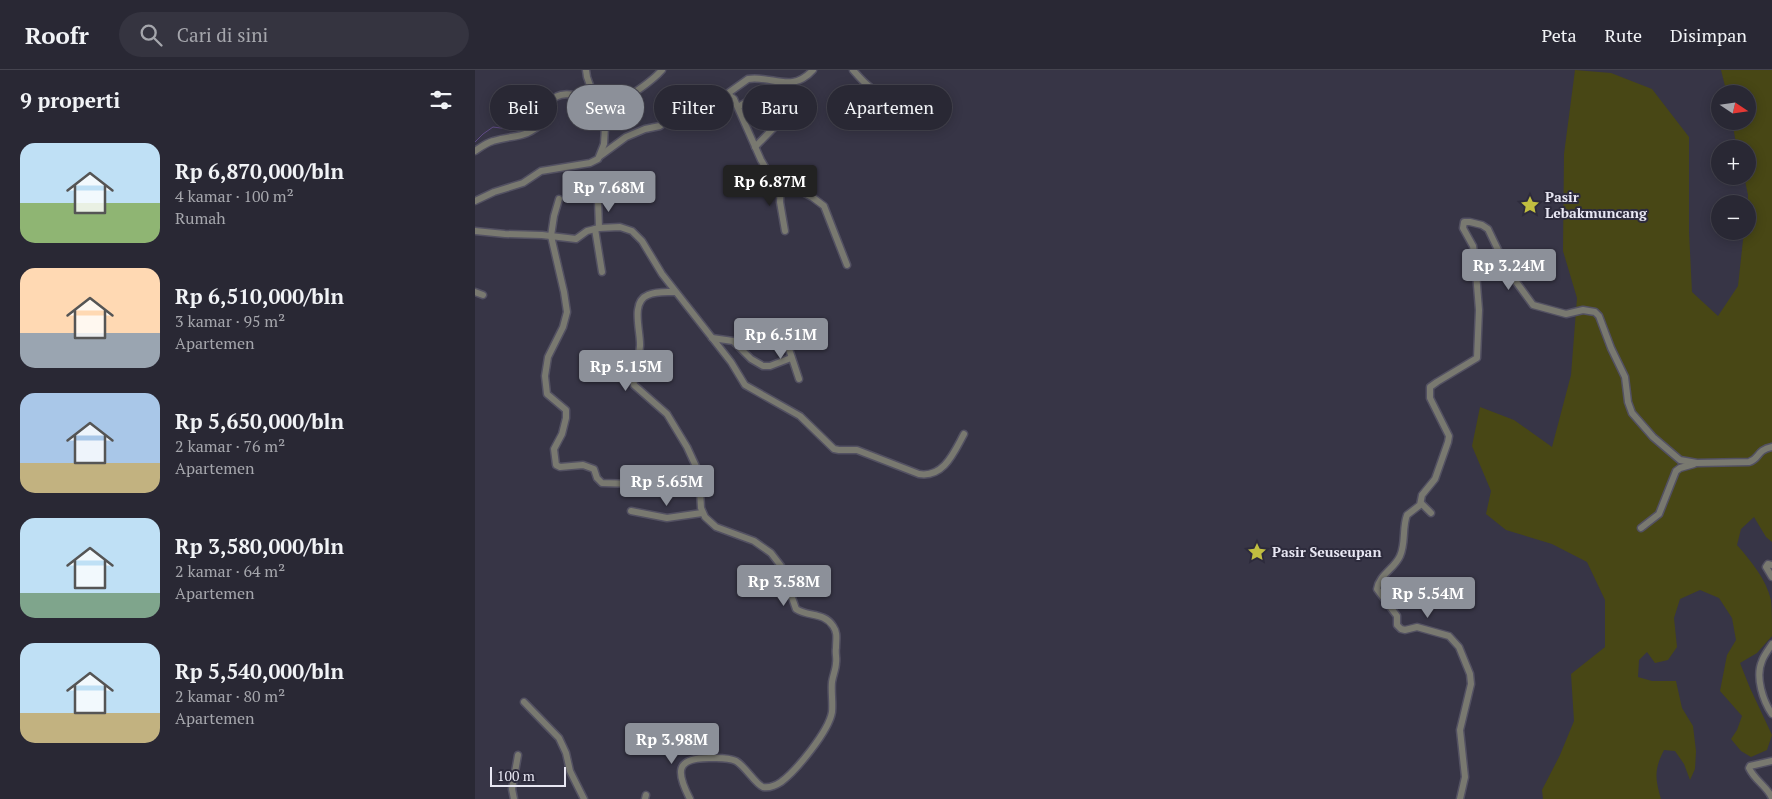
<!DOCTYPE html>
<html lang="id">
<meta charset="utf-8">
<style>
body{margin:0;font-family:"PT Serif",serif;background:#353440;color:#f1f3f6;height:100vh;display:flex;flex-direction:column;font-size:19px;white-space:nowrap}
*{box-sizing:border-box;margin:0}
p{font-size:16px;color:#a5a6ac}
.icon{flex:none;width:28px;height:28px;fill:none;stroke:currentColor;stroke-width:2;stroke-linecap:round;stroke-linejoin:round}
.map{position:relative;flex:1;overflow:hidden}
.drawer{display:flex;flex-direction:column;background:#292834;width:475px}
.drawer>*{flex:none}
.top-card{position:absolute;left:15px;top:15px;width:475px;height:45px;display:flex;gap:10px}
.needle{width:32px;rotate:103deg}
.controls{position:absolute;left:1236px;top:15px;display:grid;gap:10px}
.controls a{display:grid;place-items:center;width:45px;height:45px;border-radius:50%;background:#292834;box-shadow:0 2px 12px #0003,0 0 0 1px #45444f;font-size:25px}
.scale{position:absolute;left:15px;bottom:12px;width:76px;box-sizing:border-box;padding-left:5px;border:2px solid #e8e7f3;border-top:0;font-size:14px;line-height:18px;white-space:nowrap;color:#e8e7f3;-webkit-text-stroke:4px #2d2b3c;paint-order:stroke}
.price{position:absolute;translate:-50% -42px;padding:0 11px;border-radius:5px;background:#8c9099;color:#fff;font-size:16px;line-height:32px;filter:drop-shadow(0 1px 2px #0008)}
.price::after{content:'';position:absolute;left:50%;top:30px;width:15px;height:11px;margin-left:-8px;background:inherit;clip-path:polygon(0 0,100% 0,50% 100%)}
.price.active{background:#222;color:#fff}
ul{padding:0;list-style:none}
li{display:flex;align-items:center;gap:15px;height:125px;padding:0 20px}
li span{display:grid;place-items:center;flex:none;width:140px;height:100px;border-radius:15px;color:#555}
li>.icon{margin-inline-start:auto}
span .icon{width:60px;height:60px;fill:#fffc;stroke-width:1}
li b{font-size:21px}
h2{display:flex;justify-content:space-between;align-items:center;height:60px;padding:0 20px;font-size:21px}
.chip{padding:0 18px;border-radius:22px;background:#292834;box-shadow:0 2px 12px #0003,0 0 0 1px #45444f;font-size:18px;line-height:45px}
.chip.active{background:#8c9099;color:#fff}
header{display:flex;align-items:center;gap:30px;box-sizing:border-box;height:70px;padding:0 25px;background:#292834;border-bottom:1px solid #45444f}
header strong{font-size:24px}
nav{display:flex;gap:28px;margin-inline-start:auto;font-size:18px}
.search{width:350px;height:45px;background:#353440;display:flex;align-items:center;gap:12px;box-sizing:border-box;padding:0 18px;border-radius:28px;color:#a5a6ac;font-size:19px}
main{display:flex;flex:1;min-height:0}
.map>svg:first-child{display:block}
.green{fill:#484715}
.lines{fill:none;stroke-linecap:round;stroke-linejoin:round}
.stream{stroke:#604c86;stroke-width:1}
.street-casing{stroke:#535162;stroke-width:9}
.street{stroke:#797970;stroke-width:6}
.labels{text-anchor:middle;stroke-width:4;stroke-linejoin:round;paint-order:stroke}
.poi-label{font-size:14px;font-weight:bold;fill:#e8e7f3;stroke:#2d2b3c;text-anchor:start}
</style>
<header>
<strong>Roofr</strong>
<div class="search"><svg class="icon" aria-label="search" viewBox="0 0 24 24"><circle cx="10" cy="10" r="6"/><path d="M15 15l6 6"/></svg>Cari di sini</div>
<nav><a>Peta</a><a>Rute</a><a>Disimpan</a></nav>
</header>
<main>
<section class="drawer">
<h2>9 properti<svg class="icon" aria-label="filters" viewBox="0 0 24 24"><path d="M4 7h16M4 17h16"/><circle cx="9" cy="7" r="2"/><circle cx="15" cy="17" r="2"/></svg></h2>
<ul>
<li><span style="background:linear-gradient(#bfe0f5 60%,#8fb573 0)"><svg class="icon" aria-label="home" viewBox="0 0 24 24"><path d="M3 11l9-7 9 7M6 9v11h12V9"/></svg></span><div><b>Rp 6,870,000/bln</b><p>4 kamar · 100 m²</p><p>Rumah</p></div></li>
<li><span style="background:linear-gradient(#ffd9b3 65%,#9aa5b1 0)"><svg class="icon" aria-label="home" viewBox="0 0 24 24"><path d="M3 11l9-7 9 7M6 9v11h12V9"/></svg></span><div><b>Rp 6,510,000/bln</b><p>3 kamar · 95 m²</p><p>Apartemen</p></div></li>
<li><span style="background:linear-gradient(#a9c7e8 70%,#c2b280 0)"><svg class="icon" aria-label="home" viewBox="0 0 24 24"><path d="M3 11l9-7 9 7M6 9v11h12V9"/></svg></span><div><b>Rp 5,650,000/bln</b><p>2 kamar · 76 m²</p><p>Apartemen</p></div></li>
<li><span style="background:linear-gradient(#bfe0f5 75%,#7fa58c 0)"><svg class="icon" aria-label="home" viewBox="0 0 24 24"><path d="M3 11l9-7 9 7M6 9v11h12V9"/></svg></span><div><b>Rp 3,580,000/bln</b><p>2 kamar · 64 m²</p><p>Apartemen</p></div></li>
<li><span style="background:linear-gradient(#bfe0f5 70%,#c2b280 0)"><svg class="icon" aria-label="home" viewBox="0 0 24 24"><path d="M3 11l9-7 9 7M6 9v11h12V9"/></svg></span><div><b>Rp 5,540,000/bln</b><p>2 kamar · 80 m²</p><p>Apartemen</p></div></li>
</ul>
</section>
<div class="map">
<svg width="1297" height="729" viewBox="0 0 1297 729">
<rect width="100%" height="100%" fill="#373546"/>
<path class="green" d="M1100,0L1136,3L1177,19L1214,67V162L1217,222L1243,246L1263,216L1269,161H1272L1273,125L1269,106H1272V79H1262L1257,51H1272V24H1252L1246,0H1297V472L1291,467L1279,447L1266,459L1262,475C1276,491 1291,509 1296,530C1297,540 1297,555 1297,566L1282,583L1265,593L1275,618L1297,665L1292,680L1276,687L1266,681L1256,669L1262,660L1267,646L1245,621L1252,585L1261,570L1257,548L1244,528L1225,520L1205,529L1199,548L1202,577L1193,590L1180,593L1172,582L1164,590L1163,607L1177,611H1201L1207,638L1218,656L1221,681L1220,699L1215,710L1209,694L1200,681L1189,680C1179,700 1180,708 1186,729H1068L1067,720L1085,685L1099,651L1096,604L1130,577V530L1112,492L1077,474L1031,460L1011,444L1016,421L997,376L1005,337L1039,350L1077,377L1096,305L1102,228L1088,181L1089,84Z"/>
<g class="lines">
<path class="stream" d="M0,72L8,64L18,57L41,60L56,54"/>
<g class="street-casing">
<g id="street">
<path d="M378,0C390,14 399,24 418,25"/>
<path d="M249,27L255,26L259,29L286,90L293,102L301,108L337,127L349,136L372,195"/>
<path d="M263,37L283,25"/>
<path d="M280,77L324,32"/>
<path d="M0,81C6,77 11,73 18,71C40,64 50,70 69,51C72,45 70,38 74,33C89,12 119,36 139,32C152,30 178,10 187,0"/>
<path d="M125,86L151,67L170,59L185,56L204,41L213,36L224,32L242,31L273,9C298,5 316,24 338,0"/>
<path d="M306,111L305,132L310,161"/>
<path d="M84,129L79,146L76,166L89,222L92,242L88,257L73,287L70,306L72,324L91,340V348L87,364L79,379L81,395L85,397L108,395L119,399L122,408L127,413L160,414"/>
<path d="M123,130L124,158"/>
<path d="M0,131L19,122L48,113L66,101L115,93L123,89L129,74L130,57L112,7L111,0"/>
<path d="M120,159L127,202"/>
<path d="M0,161L30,164L67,165L101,169L112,161L124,158L145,157L157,161L167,171L187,204L256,292L270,315L325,346L359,379L364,380H382L444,404C469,408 479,382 489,364"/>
<path d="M0,222L8,225"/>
<path d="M200,222C192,222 181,221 173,225C155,232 166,262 165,276C164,289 157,302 159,315L192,344L212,377L224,403L226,438L230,447L241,457L279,471L296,483L306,496L321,539C333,547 349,542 358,556C363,563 361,569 361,578C360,583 362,588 361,593C361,599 358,605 357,612C356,622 358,632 357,642C354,661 321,701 306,712C300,716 294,718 288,717C281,715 270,696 261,691C253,687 243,688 234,688C200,688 201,702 215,729"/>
<path d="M309,264L324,309"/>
<path d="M237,268L258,271L276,289L288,296H295L316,288"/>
<path d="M946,433L956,443"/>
<path d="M156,441L192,448L227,443"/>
<path d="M1166,458L1184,444L1201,401L1205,398L1219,394"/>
<path d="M1297,495L1293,494L1291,497L1297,507"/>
<path d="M1297,574C1294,579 1289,585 1287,591C1280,607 1288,631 1297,644"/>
<path d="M49,632L84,668L91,683L95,701L109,729"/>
<path d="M1297,691L1275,696L1274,698C1280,711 1292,716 1297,728"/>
<path d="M39,729L37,719L43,685"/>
<path d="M170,729L171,725"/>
<path d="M985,729L990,707L985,660L996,614L995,604L984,577L974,566L942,557L930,560L926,559L922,555V546L902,519C904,505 920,498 925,486C931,473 927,458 932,445L945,435L947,425L960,409L973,372L974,366L955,328V317L962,312L1002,288L1004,240L1000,190L998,176L988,158L989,152H995L1007,155L1013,159L1025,184L1035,196L1039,209L1058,235L1091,244L1108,240L1120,242L1124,246L1136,278L1150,307L1153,332L1157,343L1178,367L1205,390L1222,393L1274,392C1285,389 1281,380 1297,377"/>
</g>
</g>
<use href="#street" class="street"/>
</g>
<defs>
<g id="sight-bare" transform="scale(1.5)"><path d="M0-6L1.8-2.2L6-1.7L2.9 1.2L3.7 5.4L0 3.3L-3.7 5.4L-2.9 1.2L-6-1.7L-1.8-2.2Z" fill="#c1be40" stroke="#2d2b3c" stroke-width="2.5" paint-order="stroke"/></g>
</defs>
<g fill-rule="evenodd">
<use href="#sight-bare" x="1055" y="135"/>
<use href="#sight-bare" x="782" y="482"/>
</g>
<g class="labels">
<g class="poi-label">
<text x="1070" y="132">Pasir<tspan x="1070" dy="16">Lebakmuncang</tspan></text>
<text x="797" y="487">Pasir Seuseupan</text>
</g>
</g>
</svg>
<div class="controls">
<a><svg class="needle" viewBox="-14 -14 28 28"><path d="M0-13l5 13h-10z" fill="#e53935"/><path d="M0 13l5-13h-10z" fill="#a5a6ac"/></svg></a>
<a>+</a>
<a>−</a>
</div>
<div class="scale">100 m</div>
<b class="price active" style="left:295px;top:137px">Rp 6.87M</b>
<b class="price" style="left:134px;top:143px">Rp 7.68M</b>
<b class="price" style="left:1034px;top:221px">Rp 3.24M</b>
<b class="price" style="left:306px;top:290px">Rp 6.51M</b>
<b class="price" style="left:151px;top:322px">Rp 5.15M</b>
<b class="price" style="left:192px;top:437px">Rp 5.65M</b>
<b class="price" style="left:309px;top:537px">Rp 3.58M</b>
<b class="price" style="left:953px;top:549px">Rp 5.54M</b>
<b class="price" style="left:197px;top:695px">Rp 3.98M</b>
<div class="top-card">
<a class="chip">Beli</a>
<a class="chip active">Sewa</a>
<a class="chip">Filter</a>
<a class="chip">Baru</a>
<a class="chip">Apartemen</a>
</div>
</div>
</main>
